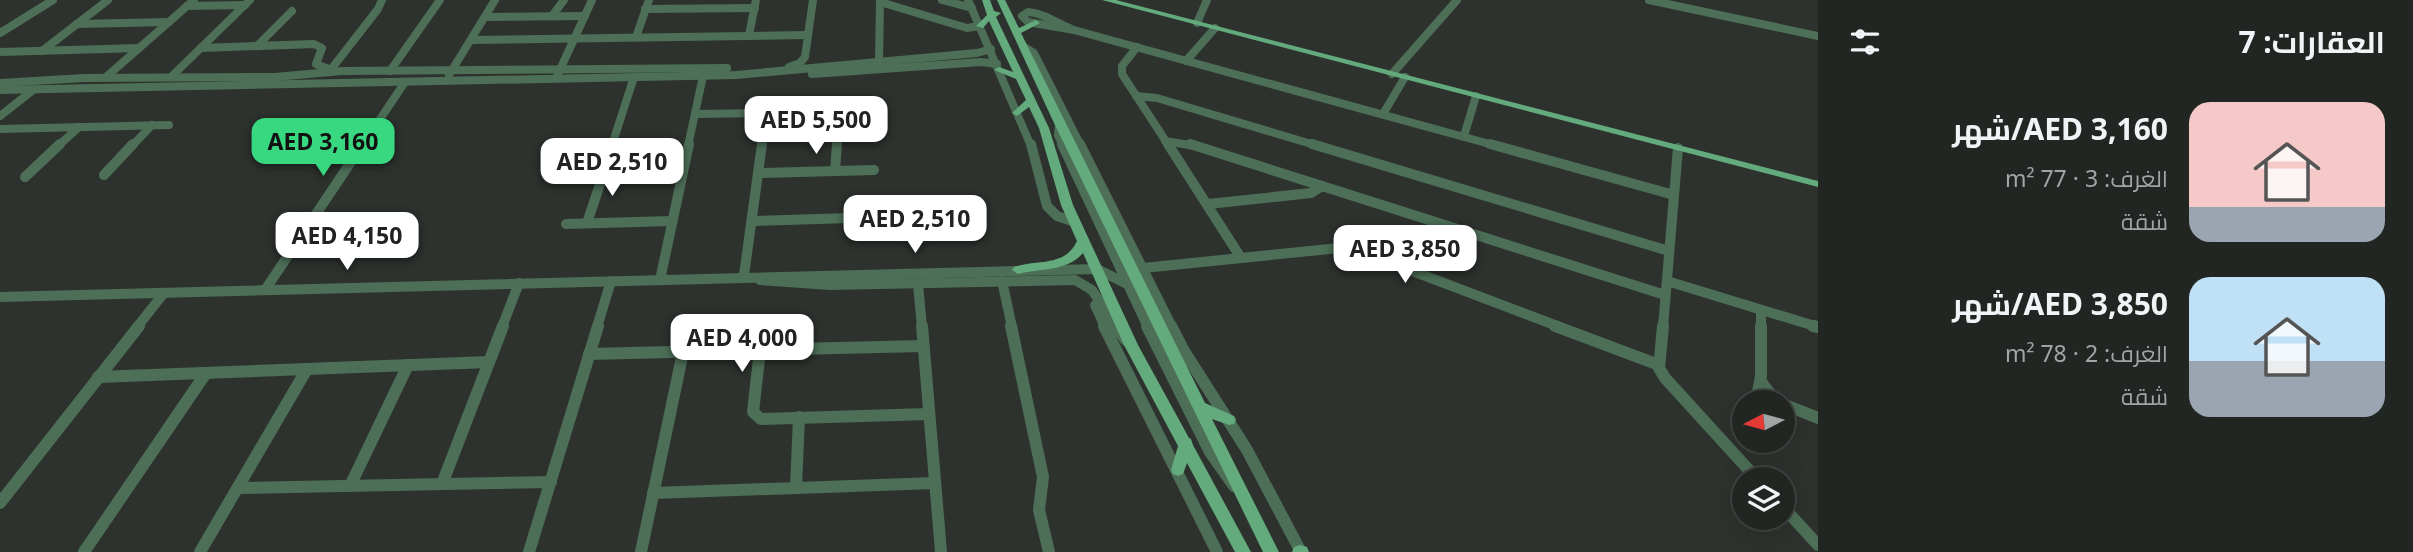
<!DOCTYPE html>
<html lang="ar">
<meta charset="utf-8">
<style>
body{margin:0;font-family:"Noto Sans",Cairo,sans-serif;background:#2e322f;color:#f1f3f6;direction:rtl;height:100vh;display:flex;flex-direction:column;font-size:26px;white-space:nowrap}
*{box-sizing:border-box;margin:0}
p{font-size:23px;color:#a2a5a5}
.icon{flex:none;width:38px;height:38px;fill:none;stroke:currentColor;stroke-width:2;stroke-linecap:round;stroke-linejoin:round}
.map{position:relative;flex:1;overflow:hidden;direction:ltr}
.panel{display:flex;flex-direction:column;background:#222622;width:595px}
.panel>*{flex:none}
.needle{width:46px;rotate:264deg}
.tools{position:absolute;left:1732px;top:390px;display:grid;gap:14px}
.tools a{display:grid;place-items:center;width:63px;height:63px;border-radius:50%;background:#222622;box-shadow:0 7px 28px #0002,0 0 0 2px #3f4340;font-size:35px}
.price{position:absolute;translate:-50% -60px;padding:0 16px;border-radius:14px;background:#fff;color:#222;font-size:23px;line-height:46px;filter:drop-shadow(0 2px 4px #0008)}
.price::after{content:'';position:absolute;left:50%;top:42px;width:21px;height:16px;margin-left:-10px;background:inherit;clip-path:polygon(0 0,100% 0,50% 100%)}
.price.on{background:#37d880;color:#111}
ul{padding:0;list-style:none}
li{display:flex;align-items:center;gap:21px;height:175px;padding:0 28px}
li span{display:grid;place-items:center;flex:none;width:196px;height:140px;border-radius:21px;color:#555}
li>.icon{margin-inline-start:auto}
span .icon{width:84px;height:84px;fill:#fffc;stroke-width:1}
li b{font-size:30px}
h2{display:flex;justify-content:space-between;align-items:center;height:84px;padding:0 28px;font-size:30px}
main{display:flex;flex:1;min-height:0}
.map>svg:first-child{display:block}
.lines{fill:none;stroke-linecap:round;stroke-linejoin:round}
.minor-far2{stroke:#4d6f57;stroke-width:8}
.minor-far1{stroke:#4d6f57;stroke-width:10}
.minor{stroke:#4d6f57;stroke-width:12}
.major{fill:#63ab7c;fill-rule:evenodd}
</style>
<main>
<section class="panel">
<h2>العقارات: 7<svg class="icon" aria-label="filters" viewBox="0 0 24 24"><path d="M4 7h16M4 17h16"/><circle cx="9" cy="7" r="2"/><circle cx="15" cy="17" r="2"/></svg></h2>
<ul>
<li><span style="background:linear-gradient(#f6c9c9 75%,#9aa5b1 0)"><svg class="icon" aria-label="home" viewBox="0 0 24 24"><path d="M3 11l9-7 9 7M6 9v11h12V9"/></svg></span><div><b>AED 3,160/شهر</b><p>الغرف: 3 · 77 m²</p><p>شقة</p></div></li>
<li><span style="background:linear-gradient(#bfe0f5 60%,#9aa5b1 0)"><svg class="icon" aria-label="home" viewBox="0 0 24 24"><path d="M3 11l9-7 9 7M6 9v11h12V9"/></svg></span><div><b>AED 3,850/شهر</b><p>الغرف: 2 · 78 m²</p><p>شقة</p></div></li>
</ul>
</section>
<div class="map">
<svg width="1818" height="552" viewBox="0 0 1818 552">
<rect width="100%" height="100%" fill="#2d322e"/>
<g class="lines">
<g class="minor-far2">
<path d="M942,0L972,8"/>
<path d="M968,0L1031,146"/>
<path d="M1649,0L1818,36"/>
<path d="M880,2L967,28L980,26"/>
<path d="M187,6L245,5"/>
<path d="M645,9L755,8"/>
<path d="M1028,12C1045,13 1057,24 1074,30L1028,22L1022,16Z"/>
<path d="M552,16L564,0"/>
<path d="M485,17L585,16"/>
<path d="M1197,23L1207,0"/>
<path d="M77,24L169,22"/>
<path d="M1074,30L1497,146"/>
<path d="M0,33L53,0"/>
<path d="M749,35L756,0"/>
<path d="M636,37L649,0"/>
<path d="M471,40L808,35"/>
<path d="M257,46L292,11"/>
<path d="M1023,46L1034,53L1081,146"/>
<path d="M1137,47L1122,66V74L1169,146"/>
<path d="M201,48L314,44L322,48L316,64L329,69"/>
<path d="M42,51L108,0"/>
<path d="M0,52L139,48"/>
<path d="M1186,61L1215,28"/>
<path d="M879,62L880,0"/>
<path d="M789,67L800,63L805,57L813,0"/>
<path d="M390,71L440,0"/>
<path d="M329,72L378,9L382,0"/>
<path d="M558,74L592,0"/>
<path d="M812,74L981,62L997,64"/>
<path d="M1392,74L1457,0"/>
<path d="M449,75L495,0"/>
<path d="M106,77L194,0"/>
<path d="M171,77L250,0"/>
<path d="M0,83L84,78L275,77L342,71L727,68"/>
<path d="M0,90L736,75L977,53L991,49"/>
<path d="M1136,96L1157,98L1318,146"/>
<path d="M695,114L834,112L838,119L836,146"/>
<path d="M1383,114L1405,77"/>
<path d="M0,116L33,90"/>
<path d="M1059,123L1058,135L1063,146"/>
<path d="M0,129L169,125"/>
<path d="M1464,136L1476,96"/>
<path d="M1165,141L1195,146"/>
<path d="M612,145L634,77"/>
<path d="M58,146L79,127"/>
<path d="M132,146L152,125"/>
<path d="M362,146L405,82"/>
<path d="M688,146L703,76"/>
<path d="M762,146L767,112"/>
</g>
<g class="minor-far1">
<path d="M1031,144L1047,206L1057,216L1075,222"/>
<path d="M1062,144L1148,327"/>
<path d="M1080,144L1172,327"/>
<path d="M1168,144L1241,258"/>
<path d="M1190,144L1665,295"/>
<path d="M1312,144L1669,251"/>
<path d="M1490,144L1674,195"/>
<path d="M835,171L837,144"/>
<path d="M759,173L874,170"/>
<path d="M104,175L133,144"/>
<path d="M25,177L60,144"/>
<path d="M1208,204L1311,193L1322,186"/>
<path d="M752,221L882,217"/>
<path d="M587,223L607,163"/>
<path d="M566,224L672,221"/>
<path d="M1143,268L1349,247L1560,327"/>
<path d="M744,275L762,144"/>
<path d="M660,280L689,144"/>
<path d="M760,280L830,285L1075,280L1092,290L1117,327"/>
<path d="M1002,281L1012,327"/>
<path d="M1667,281L1818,327"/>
<path d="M918,284L922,327"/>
<path d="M265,290L363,144"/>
<path d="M0,297L1097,269L1125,283"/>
<path d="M1095,305L1105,327"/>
<path d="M1761,310V327"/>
<path d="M137,327L164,293"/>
<path d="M502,327L519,283"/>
<path d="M597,327L611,281"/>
<path d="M1663,327L1678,148"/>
</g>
<g class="minor">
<path d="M922,326L941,552"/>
<path d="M1011,326L1043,477L1039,510L1049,552"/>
<path d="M1104,326L1217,552"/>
<path d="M1115,326L1126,340"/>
<path d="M1147,326L1210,452L1234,486"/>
<path d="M1171,326L1184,351L1247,450L1301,552"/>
<path d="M1555,326L1659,365"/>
<path d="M1663,326L1659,368L1665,378L1758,480"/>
<path d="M1813,326L1818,327"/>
<path d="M760,350L753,412L761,419L929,414"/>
<path d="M589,354L923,346"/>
<path d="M98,377L489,362"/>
<path d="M1761,382L1771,395L1781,402"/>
<path d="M1757,397L1761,376V326"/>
<path d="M1783,404L1818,418"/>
<path d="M442,484L503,326"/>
<path d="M350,486L408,365"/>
<path d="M238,488L551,482"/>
<path d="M796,488L799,417"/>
<path d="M653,493L935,483"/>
<path d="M0,503L139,326"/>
<path d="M1783,507L1818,545"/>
<path d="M84,552L206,373"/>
<path d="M200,552L307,369"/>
<path d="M529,552L598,326"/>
<path d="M641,552L683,352"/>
</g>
<g class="major">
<path d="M982,0H990L994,11L1001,13L996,17L1049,128L1073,205L1138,345L1189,438L1191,439L1193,445L1251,552H1235L1187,463L1183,474L1178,476L1173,474L1171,470L1178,446L1124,345L1083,253C1067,272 1040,268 1018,274L1012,270L1014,267C1039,259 1065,267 1077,241L1061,205L1039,128L1029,107L1017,116L1012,113L1026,100L1016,79L994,70L999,67L1013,72L989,21L983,28L976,26L987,15Z"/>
<path d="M997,0H1005L1019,28L1036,20L1040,23L1021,33L1205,403L1234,416L1236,420L1234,424L1229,425L1212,419L1279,552H1263L1054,123Z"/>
<path d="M1102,0H1116L1818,181V187Z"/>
<path d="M1300,545L1307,547L1309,552H1292L1294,547Z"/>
</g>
</g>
</svg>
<div class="tools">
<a><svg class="needle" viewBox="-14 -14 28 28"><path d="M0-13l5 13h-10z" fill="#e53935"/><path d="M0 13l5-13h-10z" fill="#a2a5a5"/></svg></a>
<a><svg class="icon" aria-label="layers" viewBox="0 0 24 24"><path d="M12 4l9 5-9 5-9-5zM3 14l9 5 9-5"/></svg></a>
</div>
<b class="price" style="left:816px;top:156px">AED 5,500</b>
<b class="price on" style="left:323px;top:178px">AED 3,160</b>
<b class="price" style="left:612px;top:198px">AED 2,510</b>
<b class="price" style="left:915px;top:255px">AED 2,510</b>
<b class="price" style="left:347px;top:272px">AED 4,150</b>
<b class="price" style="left:1405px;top:285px">AED 3,850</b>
<b class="price" style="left:742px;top:374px">AED 4,000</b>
</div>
</main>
